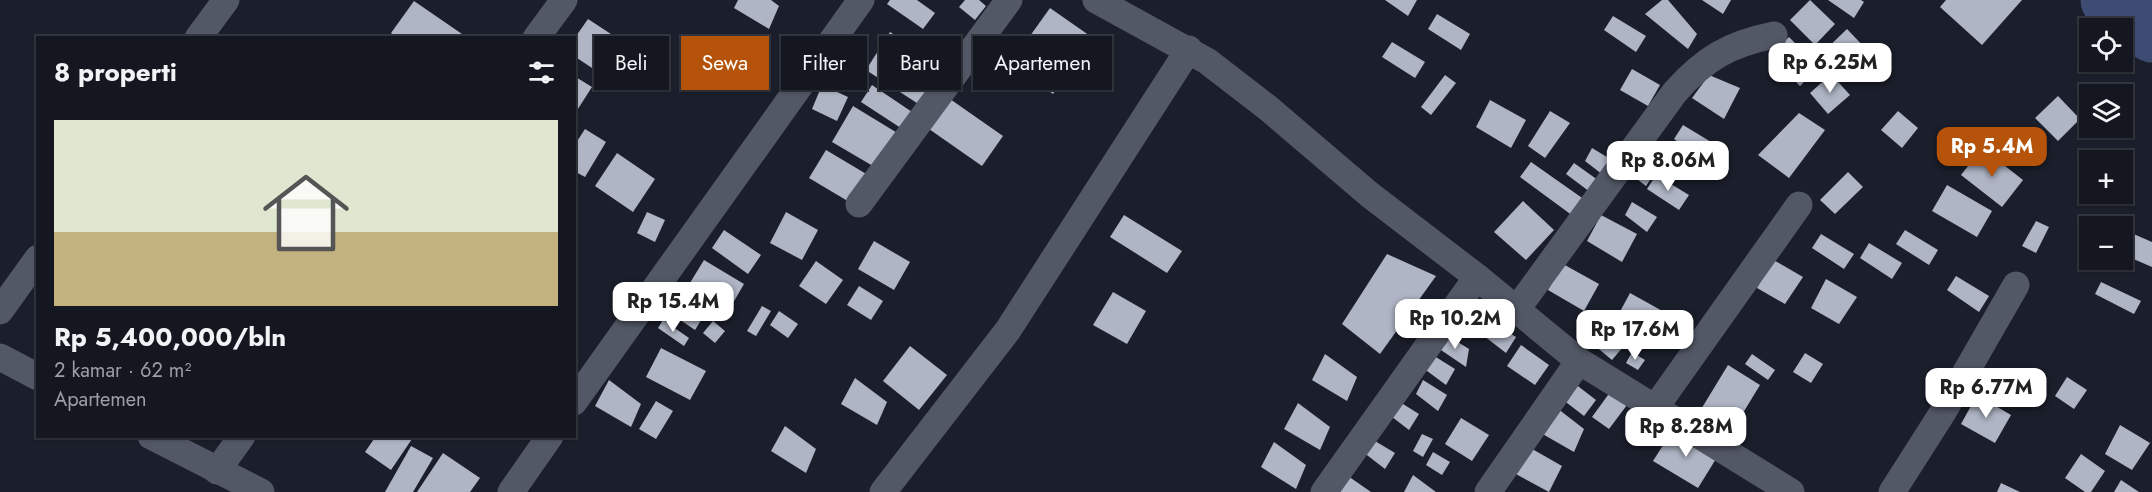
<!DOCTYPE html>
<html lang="id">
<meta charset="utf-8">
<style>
body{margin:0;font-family:Jost,sans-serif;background:#21242d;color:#f1f3f6;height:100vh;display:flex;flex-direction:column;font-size:22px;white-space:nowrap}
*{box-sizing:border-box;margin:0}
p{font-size:20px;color:#9d9fa5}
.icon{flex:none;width:33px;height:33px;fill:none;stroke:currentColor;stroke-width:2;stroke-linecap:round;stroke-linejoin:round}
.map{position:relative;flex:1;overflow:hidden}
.drawer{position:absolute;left:36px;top:36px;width:540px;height:402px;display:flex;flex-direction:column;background:#141720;border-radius:0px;box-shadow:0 2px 4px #0004,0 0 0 2px #33363e}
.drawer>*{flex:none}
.top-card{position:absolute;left:594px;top:36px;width:570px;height:54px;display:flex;gap:12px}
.fabs{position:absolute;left:2079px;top:18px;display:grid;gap:12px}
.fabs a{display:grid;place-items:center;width:54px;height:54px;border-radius:0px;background:#141720;box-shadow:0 2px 4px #0004,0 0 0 2px #33363e;font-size:30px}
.price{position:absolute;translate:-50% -51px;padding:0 14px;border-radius:12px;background:#fff;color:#222;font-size:20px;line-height:39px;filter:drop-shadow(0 2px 3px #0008)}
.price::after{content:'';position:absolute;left:50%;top:36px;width:18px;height:14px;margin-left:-9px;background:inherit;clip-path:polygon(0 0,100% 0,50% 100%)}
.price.current{background:#b45309;color:#fff}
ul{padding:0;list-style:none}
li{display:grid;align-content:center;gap:12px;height:318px;padding:0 18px}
li span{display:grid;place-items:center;height:186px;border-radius:0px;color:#555}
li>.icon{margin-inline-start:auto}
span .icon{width:108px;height:108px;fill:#fffc;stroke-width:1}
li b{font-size:26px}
h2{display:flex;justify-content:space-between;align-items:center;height:72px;padding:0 18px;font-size:26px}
.tag{padding:0 21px;border-radius:0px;background:#141720;box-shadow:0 2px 4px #0004,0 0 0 2px #33363e;font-size:21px;line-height:54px}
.tag.current{background:#b45309;color:#fff}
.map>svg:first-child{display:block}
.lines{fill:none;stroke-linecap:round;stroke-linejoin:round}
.river{stroke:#3e4c73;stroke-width:57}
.building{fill:#afb5c5}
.street{stroke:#535866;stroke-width:27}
</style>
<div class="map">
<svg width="2152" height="492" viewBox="0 0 2152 492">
<rect width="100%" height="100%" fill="#1b1f2b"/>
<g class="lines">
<path class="river" d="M2109,0L2124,15L2152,34"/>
</g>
<g class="building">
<path d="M738,0H771L779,6L769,29L734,8Z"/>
<path d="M890,0H917L935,13L923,29L887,4Z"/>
<path d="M965,0H979L986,6L975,20L959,7Z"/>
<path d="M1385,0H1417L1408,16Z"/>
<path d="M1662,0H1668L1697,34L1688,49L1645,14Z"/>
<path d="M1702,0H1731L1723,14Z"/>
<path d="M1810,0L1835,24L1815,45L1790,20Z"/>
<path d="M1828,0H1861L1864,2L1854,18Z"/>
<path d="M1946,0H2022L1982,45L1940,7Z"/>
<path d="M414,1L462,34L459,38H397L391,33Z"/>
<path d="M1050,8L1093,38L1053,94L1010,64Z"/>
<path d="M1437,14L1470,34L1461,50L1428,29Z"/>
<path d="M1613,16L1646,36L1636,52L1604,30Z"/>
<path d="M588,19L646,57L625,90L574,56V39Z"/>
<path d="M1847,29L1868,51L1843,75L1822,53Z"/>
<path d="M890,32L945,66L920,105L866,70Z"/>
<path d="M1789,37L1819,67L1800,86L1770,56Z"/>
<path d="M1392,42L1425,62L1415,78L1382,57Z"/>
<path d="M1632,69L1660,85L1648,106L1620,90Z"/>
<path d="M1831,74L1850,95L1828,114L1810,93Z"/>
<path d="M1445,75L1456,83L1431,115L1421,107Z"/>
<path d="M1709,75L1740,88L1724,119L1692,98Z"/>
<path d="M574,76L592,87L574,115Z"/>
<path d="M822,85L848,97L837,121L812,109Z"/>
<path d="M872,85L918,116L907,132L861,102Z"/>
<path d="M2058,96L2080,119L2058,141L2035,118Z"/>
<path d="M950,99L1003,136L982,166L929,129Z"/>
<path d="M1490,100L1526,120L1511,148L1476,127Z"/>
<path d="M853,106L899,134L878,169L832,142Z"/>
<path d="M1550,111L1570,123L1545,158L1528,146Z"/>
<path d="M1898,111L1918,128L1902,148L1881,130Z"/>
<path d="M1799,113L1825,130L1789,178L1758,155Z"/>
<path d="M1683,125L1716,145L1706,161L1674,139Z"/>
<path d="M585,129L606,142L585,177L574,171V146Z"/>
<path d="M1592,148L1617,163L1607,178L1585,161Z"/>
<path d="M1982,148L2023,180L2002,207L1961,175Z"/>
<path d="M826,150L868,175L851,203L809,178Z"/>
<path d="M617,153L655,179L633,212L595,186Z"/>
<path d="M1632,156L1656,171L1646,186L1624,169Z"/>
<path d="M1531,162L1585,200L1573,216L1520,177Z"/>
<path d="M1574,163L1602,183L1594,195L1566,174Z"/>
<path d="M1848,172L1863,187L1835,214L1820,200Z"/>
<path d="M1656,175L1689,195L1679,210L1647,189Z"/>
<path d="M1947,185L1992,211L1977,237L1932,211Z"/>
<path d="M1523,201L1554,230L1526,260L1494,232Z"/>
<path d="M1632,202L1657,217L1647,232L1625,215Z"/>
<path d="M647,212L665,220L655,242L637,233Z"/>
<path d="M786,212L818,230L802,260L770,243Z"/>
<path d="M1124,215L1182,251L1167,273L1110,237Z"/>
<path d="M1601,215L1637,234L1622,262L1587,241Z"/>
<path d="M2036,221L2049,227L2036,253L2022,246Z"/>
<path d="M724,230L761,255L748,274L712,248Z"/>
<path d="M1905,230L1938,250L1929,265L1896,244Z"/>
<path d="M2129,232L2152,242V267L2122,254V246Z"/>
<path d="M1821,234L1854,254L1844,269L1812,248Z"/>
<path d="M874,241L910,262L894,290L858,269Z"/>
<path d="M1869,243L1902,263L1892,279L1860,258Z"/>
<path d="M1387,254L1436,276L1380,354L1342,324Z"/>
<path d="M1772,259L1803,277L1785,304L1757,288Z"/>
<path d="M704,260L744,284L726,315L685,291Z"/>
<path d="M816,261L843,280L826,304L799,286Z"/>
<path d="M1563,264L1599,284L1584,311L1548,290Z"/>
<path d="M1956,276L1989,296L1979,312L1947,290Z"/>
<path d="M1826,279L1857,297L1839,324L1811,308Z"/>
<path d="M2101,282L2141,301L2134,314L2095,294Z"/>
<path d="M859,286L883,301L871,320L847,305Z"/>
<path d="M1113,292L1146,311L1127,344L1093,325Z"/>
<path d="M1630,293L1666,313L1652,340L1616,319Z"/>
<path d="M686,302L705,314L695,330L676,317Z"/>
<path d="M762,306L771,311L756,336L747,331Z"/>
<path d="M1465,307L1489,322L1480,338L1458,321Z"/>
<path d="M779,311L798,324L788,338L770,325Z"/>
<path d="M663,320L689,338L684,346L658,328Z"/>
<path d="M713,321L725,331L715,343L703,333Z"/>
<path d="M1491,322L1516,337L1506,353L1484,336Z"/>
<path d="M1610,327L1628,341L1612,360L1594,345Z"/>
<path d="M1445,334L1469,349L1466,367L1438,348Z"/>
<path d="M1521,345L1549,365L1535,385L1507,366Z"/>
<path d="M910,346L947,375L919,410L883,381Z"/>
<path d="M661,348L706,371L690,400L646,377Z"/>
<path d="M1632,352L1645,360L1638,370L1626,363Z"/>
<path d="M1805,353L1823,364L1811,383L1793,372Z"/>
<path d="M1325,354L1357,377L1347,401L1312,380Z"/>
<path d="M1431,354L1455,369L1446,385L1423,368Z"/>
<path d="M1752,354L1775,370L1768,380L1745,364Z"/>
<path d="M1728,365L1760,385L1732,431L1700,411Z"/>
<path d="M2067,377L2087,390L2074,409L2055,396Z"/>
<path d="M855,378L887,402L877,425L841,404Z"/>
<path d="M609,380L641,404L631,427L595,406Z"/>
<path d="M1423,380L1447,395L1438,411L1416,394Z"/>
<path d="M1570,380L1596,400L1584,416L1558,396Z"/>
<path d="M1616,384L1633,397L1609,429L1592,417Z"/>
<path d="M1977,395L2011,415L1995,443L1961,424Z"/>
<path d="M1395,399L1419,414L1409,430L1387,413Z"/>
<path d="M656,401L673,411L656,439L639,429Z"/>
<path d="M1298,403L1330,427L1320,450L1284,429Z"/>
<path d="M1553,405L1584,429L1574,452L1539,432Z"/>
<path d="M1461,418L1489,435L1472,461L1445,444Z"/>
<path d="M2120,425L2150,443L2132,470L2105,454Z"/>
<path d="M785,426L816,449L806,473L771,451Z"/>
<path d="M1674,428L1719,454L1698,488L1653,461Z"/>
<path d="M1422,434L1433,439L1423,457L1413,451Z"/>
<path d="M376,436H414L391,470L365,452Z"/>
<path d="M1370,438L1395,453L1385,469L1363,452Z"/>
<path d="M1274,442L1306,465L1296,489L1261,467Z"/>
<path d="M411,446L433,458L413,492H385Z"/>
<path d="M1527,446L1562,466L1549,492L1512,472Z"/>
<path d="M1433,452L1450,462L1442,475L1426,465Z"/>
<path d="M443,453L480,478L470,492H417Z"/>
<path d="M2081,454L2105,471L2091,492H2085L2065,478Z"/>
<path d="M1413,475L1436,492H1404Z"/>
<path d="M1348,476L1371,492H1333Z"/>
<path d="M2121,480L2139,492H2114Z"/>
<path d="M2001,483L2020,492H1997Z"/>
</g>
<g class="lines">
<g class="street">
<path d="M1096,0L1207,61L1268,108L1370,195L1477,277L1579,361L1791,492"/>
<path d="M198,38L226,0"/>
<path d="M536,38L564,0"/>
<path d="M859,204L1009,0"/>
<path d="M1517,309L1675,92C1705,58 1730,44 1774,35"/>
<path d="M0,311L38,258"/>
<path d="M0,357L38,377"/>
<path d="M574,402L861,0"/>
<path d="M1655,408L1799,205"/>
<path d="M151,436L261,492"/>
<path d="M217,471L242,436"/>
<path d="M511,492L550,436"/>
<path d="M883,492L1008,330L1189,49"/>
<path d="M1324,492L1477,277"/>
<path d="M1488,492L1579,361"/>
<path d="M1892,492L1943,412L2016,285"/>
</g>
</g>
</svg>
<div class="fabs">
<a><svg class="icon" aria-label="locate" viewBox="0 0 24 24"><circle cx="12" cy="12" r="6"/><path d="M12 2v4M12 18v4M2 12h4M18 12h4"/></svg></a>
<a><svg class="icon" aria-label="layers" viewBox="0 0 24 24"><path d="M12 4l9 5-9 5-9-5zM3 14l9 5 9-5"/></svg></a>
<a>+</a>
<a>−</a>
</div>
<b class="price" style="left:1830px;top:94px">Rp 6.25M</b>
<b class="price current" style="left:1992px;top:178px">Rp 5.4M</b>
<b class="price" style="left:1668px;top:192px">Rp 8.06M</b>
<b class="price" style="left:673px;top:333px">Rp 15.4M</b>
<b class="price" style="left:1455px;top:350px">Rp 10.2M</b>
<b class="price" style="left:1635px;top:361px">Rp 17.6M</b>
<b class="price" style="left:1986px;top:419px">Rp 6.77M</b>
<b class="price" style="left:1686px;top:458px">Rp 8.28M</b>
<div class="top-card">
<a class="tag">Beli</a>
<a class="tag current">Sewa</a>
<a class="tag">Filter</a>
<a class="tag">Baru</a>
<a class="tag">Apartemen</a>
</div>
<section class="drawer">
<h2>8 properti<svg class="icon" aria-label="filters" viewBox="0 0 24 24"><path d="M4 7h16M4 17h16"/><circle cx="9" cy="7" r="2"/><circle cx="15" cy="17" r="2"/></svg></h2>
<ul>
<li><span style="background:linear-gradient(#dfe7d0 60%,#c2b280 0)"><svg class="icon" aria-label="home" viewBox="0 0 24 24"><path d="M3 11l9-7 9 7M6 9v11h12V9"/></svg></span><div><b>Rp 5,400,000/bln</b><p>2 kamar · 62 m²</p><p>Apartemen</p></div></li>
</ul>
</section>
</div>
